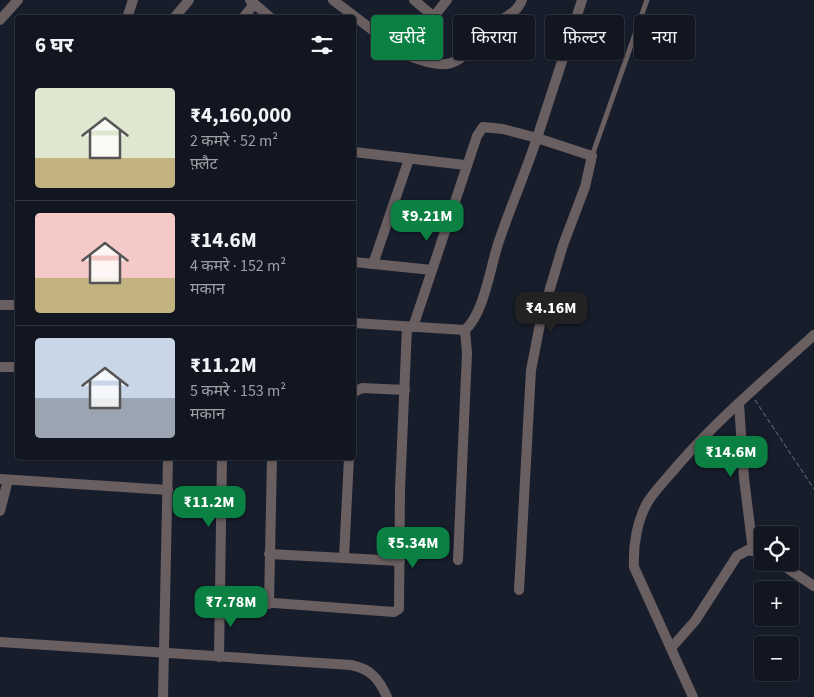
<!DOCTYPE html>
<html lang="hi">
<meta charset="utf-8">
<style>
body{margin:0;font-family:"Source Sans 3","Noto Sans Devanagari",sans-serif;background:#1b1f2a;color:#f1f3f6;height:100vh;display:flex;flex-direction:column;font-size:19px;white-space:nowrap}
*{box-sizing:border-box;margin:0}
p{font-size:16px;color:#9c9fa5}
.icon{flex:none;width:28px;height:28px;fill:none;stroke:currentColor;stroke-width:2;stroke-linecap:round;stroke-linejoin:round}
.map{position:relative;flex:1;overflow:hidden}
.panel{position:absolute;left:15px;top:15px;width:341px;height:445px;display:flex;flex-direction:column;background:#121621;border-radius:5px;box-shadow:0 1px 4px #0004,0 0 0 1px #31353f}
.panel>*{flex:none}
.top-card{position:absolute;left:371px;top:15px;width:368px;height:45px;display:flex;gap:10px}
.buttons{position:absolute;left:754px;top:526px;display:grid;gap:10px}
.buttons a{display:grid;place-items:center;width:45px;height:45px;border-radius:5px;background:#121621;box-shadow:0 1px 4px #0004,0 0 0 1px #31353f;font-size:25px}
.price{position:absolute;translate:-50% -42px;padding:0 11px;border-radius:10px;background:#0b8043;color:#fff;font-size:16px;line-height:32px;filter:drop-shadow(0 1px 2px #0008)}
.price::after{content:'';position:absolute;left:50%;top:30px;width:15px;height:11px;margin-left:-8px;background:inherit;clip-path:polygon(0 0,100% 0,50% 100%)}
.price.current{background:#222;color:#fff}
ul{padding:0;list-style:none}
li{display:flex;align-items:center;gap:15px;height:125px;padding:0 20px}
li+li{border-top:1px solid #31353f}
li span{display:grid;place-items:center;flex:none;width:140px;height:100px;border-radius:5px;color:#555}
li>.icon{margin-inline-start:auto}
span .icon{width:60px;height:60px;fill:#fffc;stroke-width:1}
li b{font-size:21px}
h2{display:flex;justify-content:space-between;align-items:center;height:60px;padding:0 20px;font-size:21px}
.chip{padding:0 18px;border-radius:5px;background:#121621;box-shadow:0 1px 4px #0004,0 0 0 1px #31353f;font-size:18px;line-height:45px}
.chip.current{background:#0b8043;color:#fff}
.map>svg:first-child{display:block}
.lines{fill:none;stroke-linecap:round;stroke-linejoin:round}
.path{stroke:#6d727f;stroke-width:1;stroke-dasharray:5 2.5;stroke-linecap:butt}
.service{stroke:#695e60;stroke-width:5}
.minor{stroke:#695e60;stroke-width:10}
</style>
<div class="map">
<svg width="814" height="697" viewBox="0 0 814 697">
<rect width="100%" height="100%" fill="#181d2c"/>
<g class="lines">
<path class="path" d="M755,400L814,489"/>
<path class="service" d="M592,156L647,0"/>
<g class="minor">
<path d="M250,0L271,18"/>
<path d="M333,0L404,54L447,0"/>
<path d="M414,0L433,16"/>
<path d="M127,18L133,0"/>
<path d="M174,18L189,0"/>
<path d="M243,18L254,4"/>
<path d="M0,20L18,0"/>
<path d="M404,54C456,74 456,64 491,28C502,17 516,15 522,0"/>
<path d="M354,152L465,165"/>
<path d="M354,262L432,270"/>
<path d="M373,264L409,159"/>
<path d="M0,305H18"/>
<path d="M354,323L465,330C484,313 490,269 498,244C510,208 525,174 537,138L592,156L585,187L563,245L541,319L531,370L519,590"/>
<path d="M413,327L477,136L483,127L503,129L537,138L582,0"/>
<path d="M0,367H18"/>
<path d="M354,392L362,388L405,390"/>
<path d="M739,404L744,478L753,551"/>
<path d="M0,479L168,490"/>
<path d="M0,511L8,480"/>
<path d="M269,554L400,561"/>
<path d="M344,557L349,458"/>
<path d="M458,560L467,353L465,330"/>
<path d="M778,562L814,586"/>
<path d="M220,599L394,612L399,609L400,490L407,327"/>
<path d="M269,604L272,458"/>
<path d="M0,642L351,665C371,669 379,679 387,697"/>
<path d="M672,647L695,621L737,556L748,550L762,553"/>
<path d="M219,657L222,458"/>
<path d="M163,697L168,458"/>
<path d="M693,697L634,567C633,545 637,519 649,500C657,488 669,476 678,465C720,417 768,377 814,335"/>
</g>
</g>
</svg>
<div class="buttons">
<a><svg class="icon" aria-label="locate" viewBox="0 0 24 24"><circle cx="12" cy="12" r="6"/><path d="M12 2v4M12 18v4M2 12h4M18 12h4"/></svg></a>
<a>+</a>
<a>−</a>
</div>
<b class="price" style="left:427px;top:242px">₹9.21M</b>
<b class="price current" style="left:551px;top:334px">₹4.16M</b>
<b class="price" style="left:731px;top:478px">₹14.6M</b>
<b class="price" style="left:209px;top:528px">₹11.2M</b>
<b class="price" style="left:413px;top:569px">₹5.34M</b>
<b class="price" style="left:231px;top:628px">₹7.78M</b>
<div class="top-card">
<a class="chip current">खरीदें</a>
<a class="chip">किराया</a>
<a class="chip">फ़िल्टर</a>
<a class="chip">नया</a>
</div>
<section class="panel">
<h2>6 घर<svg class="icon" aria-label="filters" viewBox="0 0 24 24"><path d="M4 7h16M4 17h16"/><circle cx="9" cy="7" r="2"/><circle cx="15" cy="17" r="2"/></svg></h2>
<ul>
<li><span style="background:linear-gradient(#dfe7d0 70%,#c2b280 0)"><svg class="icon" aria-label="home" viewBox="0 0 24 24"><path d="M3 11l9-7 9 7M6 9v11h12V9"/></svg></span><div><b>₹4,160,000</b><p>2 कमरे · 52 m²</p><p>फ़्लैट</p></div></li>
<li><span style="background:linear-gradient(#f6c9c9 65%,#c2b280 0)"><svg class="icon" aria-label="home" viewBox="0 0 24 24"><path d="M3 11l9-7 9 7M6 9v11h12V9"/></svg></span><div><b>₹14.6M</b><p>4 कमरे · 152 m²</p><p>मकान</p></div></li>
<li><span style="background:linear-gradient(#c9d6e8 60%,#9aa5b1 0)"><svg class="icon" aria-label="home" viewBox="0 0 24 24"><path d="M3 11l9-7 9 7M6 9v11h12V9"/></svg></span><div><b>₹11.2M</b><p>5 कमरे · 153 m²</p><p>मकान</p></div></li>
</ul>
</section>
</div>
